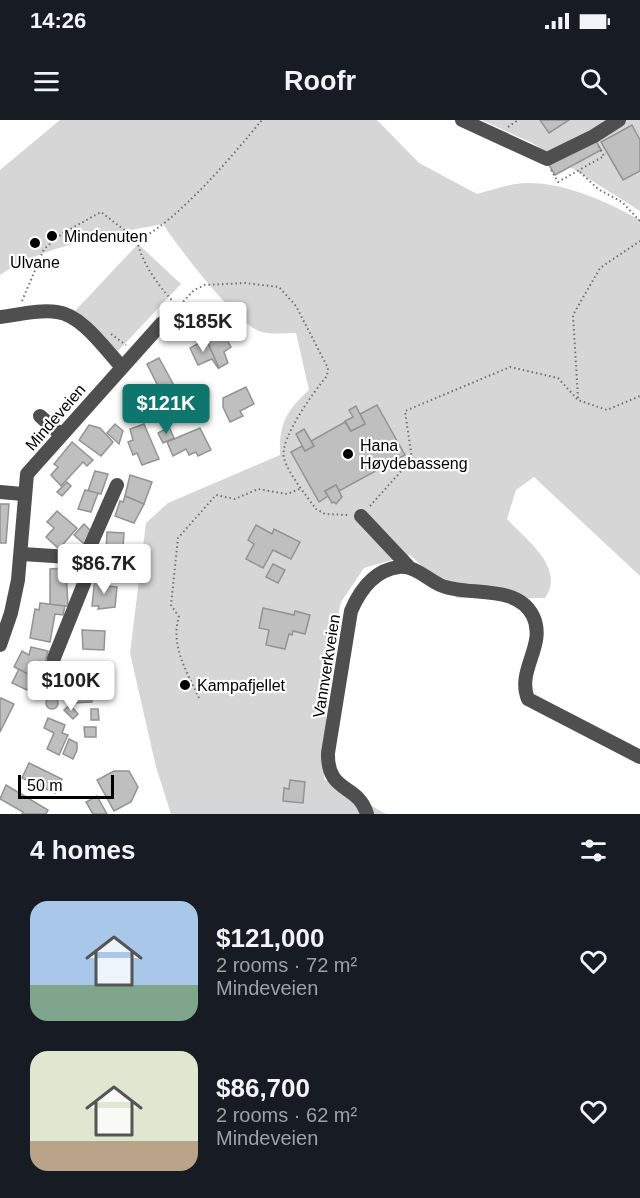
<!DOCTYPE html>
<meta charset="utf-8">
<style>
body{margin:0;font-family:Helvetica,sans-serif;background:#20242c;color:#f1f3f6;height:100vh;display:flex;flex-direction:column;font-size:22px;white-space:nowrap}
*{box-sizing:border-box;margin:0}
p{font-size:20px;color:#9ea1a6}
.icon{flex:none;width:33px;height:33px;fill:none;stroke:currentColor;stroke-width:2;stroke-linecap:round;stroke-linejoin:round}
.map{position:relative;height:694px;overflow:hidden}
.details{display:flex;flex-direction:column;background:#171b24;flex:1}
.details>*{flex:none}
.scale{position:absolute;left:18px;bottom:15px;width:96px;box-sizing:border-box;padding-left:6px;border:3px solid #000;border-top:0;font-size:16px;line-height:21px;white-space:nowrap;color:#000;-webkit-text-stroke:4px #fff;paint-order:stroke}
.price{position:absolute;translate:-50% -51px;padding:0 14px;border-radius:6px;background:#fff;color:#222;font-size:20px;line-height:39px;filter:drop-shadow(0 2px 3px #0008)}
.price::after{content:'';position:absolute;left:50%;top:36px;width:18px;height:14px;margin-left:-9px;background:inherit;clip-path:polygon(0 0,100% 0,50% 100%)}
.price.active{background:#0f766e;color:#fff}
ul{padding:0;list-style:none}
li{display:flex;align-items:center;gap:18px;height:150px;padding:0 30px}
li span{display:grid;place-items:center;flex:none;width:168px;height:120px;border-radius:18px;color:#555}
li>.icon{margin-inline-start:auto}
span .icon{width:72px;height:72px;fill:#fffc;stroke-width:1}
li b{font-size:26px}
h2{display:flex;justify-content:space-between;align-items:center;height:72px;padding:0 30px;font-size:26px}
.status{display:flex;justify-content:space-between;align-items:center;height:42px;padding:0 30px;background:#171b24;direction:ltr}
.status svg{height:16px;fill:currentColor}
header{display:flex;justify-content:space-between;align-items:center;height:78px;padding:0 30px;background:#171b24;font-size:27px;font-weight:700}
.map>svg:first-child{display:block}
.green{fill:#d6d6d6}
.building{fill:#bfbfbf;stroke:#939393;stroke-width:1.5}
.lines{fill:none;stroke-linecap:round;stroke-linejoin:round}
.path{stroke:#717171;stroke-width:2;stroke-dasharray:1.5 3;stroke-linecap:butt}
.minor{stroke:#4f4f4f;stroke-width:14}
.poi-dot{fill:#000;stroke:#fff;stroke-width:2}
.labels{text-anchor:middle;stroke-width:4.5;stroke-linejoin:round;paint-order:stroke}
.poi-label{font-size:16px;fill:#000;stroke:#fff;text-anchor:start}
.street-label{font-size:16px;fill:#000;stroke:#fff}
</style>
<div class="status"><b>14:26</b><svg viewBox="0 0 49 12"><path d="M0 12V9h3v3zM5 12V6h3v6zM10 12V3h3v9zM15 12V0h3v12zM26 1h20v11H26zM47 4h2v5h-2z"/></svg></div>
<header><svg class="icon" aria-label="menu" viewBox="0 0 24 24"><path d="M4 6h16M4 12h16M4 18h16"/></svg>Roofr<svg class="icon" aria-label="search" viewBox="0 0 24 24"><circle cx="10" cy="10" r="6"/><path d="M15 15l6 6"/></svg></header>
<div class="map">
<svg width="640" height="694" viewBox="0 0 640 694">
<rect width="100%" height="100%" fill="#fff"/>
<g class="green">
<path d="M60,0H377L419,43L477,74C492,70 511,63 527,63C567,63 605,81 640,100V456L534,357L516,370L507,399C526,420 566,448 545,478H457L410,435L364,448L341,482L328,543L324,659L386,694H171L156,647L130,533L146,403L168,383L280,335C279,304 286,291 309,270L296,213C285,213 269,215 259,211C235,202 178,127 163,104C115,113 39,127 0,155V50Z"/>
<path d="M482,0H640V91L532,23Z"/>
<path d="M138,124L181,164L118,231L75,191Z"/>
</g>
<g class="building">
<path d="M540,0H569L549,13Z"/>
<path d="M632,5L640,20V51L623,60L601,22Z"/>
<path d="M595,19L601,30L555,55L549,45Z"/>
<path d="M222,211L231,227L224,232L228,243L219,248L206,219Z"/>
<path d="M206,219L219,248H218L212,239L198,245L190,228Z"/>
<path d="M159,238L177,271V274L165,280L147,244Z"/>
<path d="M246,267L254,284L240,291L243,296L230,302L223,287V278Z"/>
<path d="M174,278L180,290L167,296L166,293L161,296L157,287Z"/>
<path d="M377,285L405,335L339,371L336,365L325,371L328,376L319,382L291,332L302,326L305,331L314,326L311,321L345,302L351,311L365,304L360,294Z"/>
<path d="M356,286L365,304L351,311L345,301L353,297L349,290Z"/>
<path d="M115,304L123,311L119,324L107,313Z"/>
<path d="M144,304L159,339L142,345L137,333L133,335L128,322L133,320L130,309Z"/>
<path d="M89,305L100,308L113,322L101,336L79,320Z"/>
<path d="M169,307L174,318L163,323L158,313Z"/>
<path d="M200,308L211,330L198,336L196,332L189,335L186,329L173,336L167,322Z"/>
<path d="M304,309L314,326L305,331L296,314Z"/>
<path d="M72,322L93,340L87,346L83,342L61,366L51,355L58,347L54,344Z"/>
<path d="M95,351L108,354L101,374L88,371Z"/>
<path d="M130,355L152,362L144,384L125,376Z"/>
<path d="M67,362L71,366L62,376L57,372Z"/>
<path d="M336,365L342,377L336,384L334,382L332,383L325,371Z"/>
<path d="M85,370L98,373L91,392L78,389Z"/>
<path d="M125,376L144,384L134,403L115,396L120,381L123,382Z"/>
<path d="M0,384H9L6,423H0Z"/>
<path d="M57,391L77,408L59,429L46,417L54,408L47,402Z"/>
<path d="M84,404L93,413L84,424L74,415Z"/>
<path d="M256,405L272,414L274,409L300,422L291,439L273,430L263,448L246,439L254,424L248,420Z"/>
<path d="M107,412L124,413L122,441L116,456L105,452Z"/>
<path d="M273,444L285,450L278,463L266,457Z"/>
<path d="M66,448L68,486H50V449Z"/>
<path d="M95,458L106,459V466L117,467L115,487L98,489L99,486H92Z"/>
<path d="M40,483L65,486L63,495L55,494L50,522L30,518L35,489L39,490Z"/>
<path d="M263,488L294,495L295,491L310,495L305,514L293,511L292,515L289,514L285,529L266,525L269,510L259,508Z"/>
<path d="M82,510L105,511L104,530L83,529Z"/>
<path d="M31,527L48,531L45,542L39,541L31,556L14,547L22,531L29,535Z"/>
<path d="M37,544L31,562L39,566L37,570L29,566L27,570L12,563L19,549L31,556Z"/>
<path d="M96,561V569H91L92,582L73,583L72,562Z"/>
<circle cx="52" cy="583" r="6"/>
<path d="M1,578L14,584L0,612V580Z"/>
<path d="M70,585L78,594L73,599L64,590Z"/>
<path d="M91,589H98L99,600H91Z"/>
<path d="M48,598L65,605L62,613L68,615L59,635L47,629L54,613L44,608Z"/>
<path d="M84,607H96V617H85Z"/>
<path d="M69,619L77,623V630L73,639L63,634Z"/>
<path d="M29,643L62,659L55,673L22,658Z"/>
<path d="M114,651H129L138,667L131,682L114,691L97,660Z"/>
<path d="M290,660L305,662L303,683L283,681L284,668L289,669Z"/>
<path d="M6,665L48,690L46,694H22L23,692L0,679Z"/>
<path d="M97,676L107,694H93L86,682Z"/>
</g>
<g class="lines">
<g class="path">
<path d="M508,7L518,0"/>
<path d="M551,50L558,62L604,36L599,27"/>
<path d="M580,52L598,69L622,82L640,101"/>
<path d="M138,120C178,101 233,35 262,0"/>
<path d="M22,181L44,129L63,113L101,92L137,120C142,145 161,169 178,187"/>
<path d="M171,195L194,170L205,165L245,163L279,167L296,186L328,248L327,256C315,270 279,319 284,338C289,355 306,375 316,389L325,394L348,395"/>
<path d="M111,214L126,225"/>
<path d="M578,278L573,195L600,148L640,121"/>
<path d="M370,386L412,339L405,291L510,247L558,258L578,280L607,290L640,276"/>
<path d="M199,578C187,552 170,525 179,497L171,485L178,418L216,375L235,379L258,369L287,374L302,368"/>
</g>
<g class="minor">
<path d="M462,0L547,39L594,16L619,0"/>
<path d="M0,197C18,195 39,189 57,192C82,195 105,229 121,246"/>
<path d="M40,296L61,315"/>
<path d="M0,372L23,374"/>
<path d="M361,396L409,447"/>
<path d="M22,434L85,438"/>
<path d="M0,525L11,493L18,460L27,354L162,203"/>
<path d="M49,564L54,538L87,456L85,438L117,365"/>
<path d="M367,694C358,663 327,674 328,633L351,491C360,470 374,450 399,447C414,445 427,459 440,465C467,477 517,463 533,496C547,525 516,550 528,579L640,637"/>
</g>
</g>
<g class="poi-dot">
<circle cx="52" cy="116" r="6"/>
<circle cx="35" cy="123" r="6"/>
<circle cx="348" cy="334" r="6"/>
<circle cx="185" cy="565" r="6"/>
</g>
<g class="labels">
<g class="poi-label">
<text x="64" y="122">Mindenuten</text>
<text x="35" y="148" text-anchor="middle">Ulvane</text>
<text x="360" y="331">Hana<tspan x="360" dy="18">Høydebasseng</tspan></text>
<text x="197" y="571">Kampafjellet</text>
</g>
<g class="street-label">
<text transform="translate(55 297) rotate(-49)" y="6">Mindeveien</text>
<text transform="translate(326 546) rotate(-81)" y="6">Vannverkveien</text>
</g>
</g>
</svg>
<div class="scale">50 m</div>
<b class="price" style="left:203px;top:233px">$185K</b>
<b class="price active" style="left:166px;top:315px">$121K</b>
<b class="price" style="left:104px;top:475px">$86.7K</b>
<b class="price" style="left:71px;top:592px">$100K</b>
</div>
<section class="details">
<h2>4 homes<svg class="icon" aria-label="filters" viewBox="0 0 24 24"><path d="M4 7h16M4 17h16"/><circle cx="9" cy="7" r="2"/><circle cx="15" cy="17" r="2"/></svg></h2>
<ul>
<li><span style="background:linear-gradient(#a9c7e8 70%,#7fa58c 0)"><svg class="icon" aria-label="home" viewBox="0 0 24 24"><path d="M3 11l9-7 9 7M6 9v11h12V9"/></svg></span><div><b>$121,000</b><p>2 rooms · 72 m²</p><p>Mindeveien</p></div><svg class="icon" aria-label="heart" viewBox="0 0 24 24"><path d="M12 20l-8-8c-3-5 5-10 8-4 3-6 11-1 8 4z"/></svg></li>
<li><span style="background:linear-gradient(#dfe7d0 75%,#b9a48a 0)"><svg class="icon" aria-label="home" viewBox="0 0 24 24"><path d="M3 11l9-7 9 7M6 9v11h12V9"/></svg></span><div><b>$86,700</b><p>2 rooms · 62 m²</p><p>Mindeveien</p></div><svg class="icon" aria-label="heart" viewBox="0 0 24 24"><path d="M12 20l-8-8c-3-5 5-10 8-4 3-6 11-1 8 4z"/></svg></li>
</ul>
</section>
